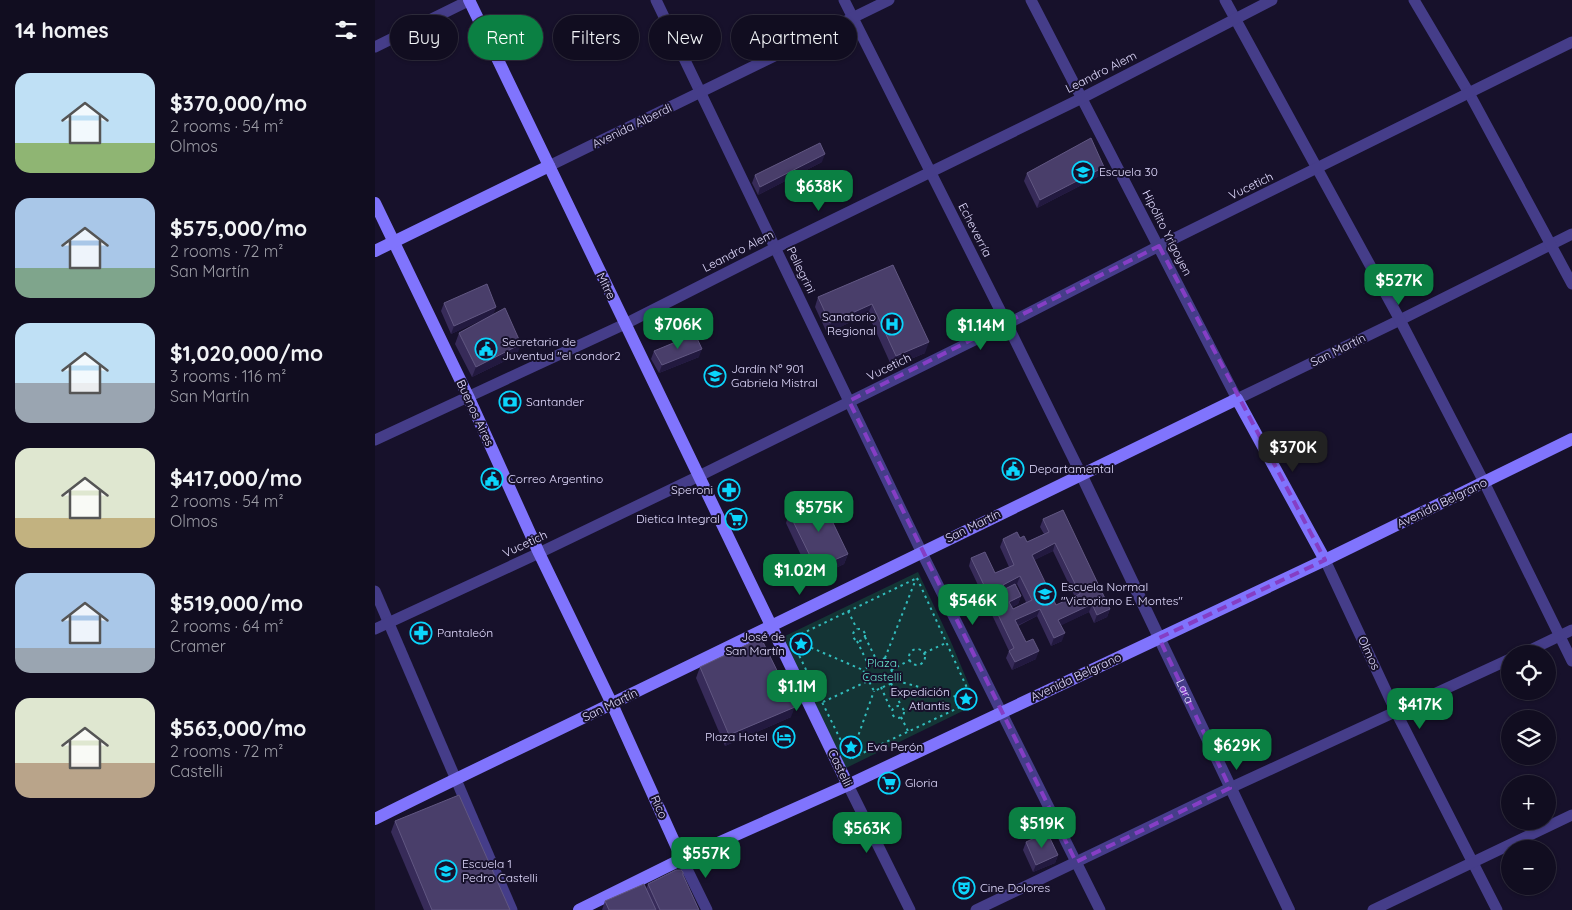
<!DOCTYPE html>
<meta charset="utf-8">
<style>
body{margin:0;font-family:Quicksand,sans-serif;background:#1a1629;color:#f1f3f6;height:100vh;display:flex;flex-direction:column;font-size:19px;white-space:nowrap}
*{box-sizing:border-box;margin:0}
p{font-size:16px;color:#9c9ca5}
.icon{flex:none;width:28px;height:28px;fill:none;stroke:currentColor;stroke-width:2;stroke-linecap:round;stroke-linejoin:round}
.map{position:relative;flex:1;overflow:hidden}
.panel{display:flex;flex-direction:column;background:#110d20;width:375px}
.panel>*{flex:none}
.guide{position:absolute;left:15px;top:15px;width:475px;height:45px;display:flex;gap:10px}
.controls{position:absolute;left:1126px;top:645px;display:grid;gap:10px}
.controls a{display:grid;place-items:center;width:55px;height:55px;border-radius:50%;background:#110d20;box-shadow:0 1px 4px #0004,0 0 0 1px #302d3e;font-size:25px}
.price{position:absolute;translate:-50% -42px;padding:0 11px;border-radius:10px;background:#0b8043;color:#fff;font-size:16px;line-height:32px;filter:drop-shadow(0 1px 2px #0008)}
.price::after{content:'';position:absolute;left:50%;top:30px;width:15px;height:11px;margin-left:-8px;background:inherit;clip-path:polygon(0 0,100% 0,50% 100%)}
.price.on{background:#222;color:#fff}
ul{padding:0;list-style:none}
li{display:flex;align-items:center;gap:15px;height:125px;padding:0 15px}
li span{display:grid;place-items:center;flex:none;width:140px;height:100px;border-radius:15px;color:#555}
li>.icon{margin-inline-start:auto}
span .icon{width:60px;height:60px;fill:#fffc;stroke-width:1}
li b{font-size:21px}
h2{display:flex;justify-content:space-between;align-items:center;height:60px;padding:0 15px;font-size:21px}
.pill{padding:0 18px;border-radius:22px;background:#110d20;box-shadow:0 1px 4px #0004,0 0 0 1px #302d3e;font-size:18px;line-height:45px}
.pill.on{background:#0b8043;color:#fff}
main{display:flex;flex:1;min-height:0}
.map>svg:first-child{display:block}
.green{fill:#143435}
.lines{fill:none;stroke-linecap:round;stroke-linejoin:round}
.path{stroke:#32bcbc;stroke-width:2;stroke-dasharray:2.5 4;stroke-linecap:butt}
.minor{stroke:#453d89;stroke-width:11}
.tertiary{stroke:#453d89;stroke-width:12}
.secondary{stroke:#8074fd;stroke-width:12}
.wall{fill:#372b59;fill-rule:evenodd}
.shaded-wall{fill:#22193f}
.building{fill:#493e6a;stroke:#615782;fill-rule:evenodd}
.marked{fill:none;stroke:#853ec5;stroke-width:4;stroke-dasharray:10 6;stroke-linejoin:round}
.labels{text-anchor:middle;stroke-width:4;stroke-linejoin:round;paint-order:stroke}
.street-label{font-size:12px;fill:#e2dcff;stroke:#17112b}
.poi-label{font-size:12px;fill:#e2dcff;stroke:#17112b;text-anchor:start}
.park-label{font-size:12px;fill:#67e0c9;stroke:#17112b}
</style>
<main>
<section class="panel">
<h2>14 homes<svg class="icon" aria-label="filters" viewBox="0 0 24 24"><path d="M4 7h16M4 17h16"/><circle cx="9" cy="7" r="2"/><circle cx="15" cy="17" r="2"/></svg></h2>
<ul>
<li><span style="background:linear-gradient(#bfe0f5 70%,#8fb573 0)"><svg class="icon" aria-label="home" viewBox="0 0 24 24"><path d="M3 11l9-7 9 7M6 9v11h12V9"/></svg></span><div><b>$370,000/mo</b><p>2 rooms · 54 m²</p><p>Olmos</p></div></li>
<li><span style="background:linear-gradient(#a9c7e8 70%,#7fa58c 0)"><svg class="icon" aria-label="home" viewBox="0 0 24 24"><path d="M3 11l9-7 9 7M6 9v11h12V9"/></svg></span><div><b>$575,000/mo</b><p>2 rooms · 72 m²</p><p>San Martín</p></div></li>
<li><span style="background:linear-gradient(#bfe0f5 60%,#9aa5b1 0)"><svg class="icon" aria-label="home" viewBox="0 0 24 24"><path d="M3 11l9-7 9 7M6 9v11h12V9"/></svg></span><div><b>$1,020,000/mo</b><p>3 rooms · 116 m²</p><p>San Martín</p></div></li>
<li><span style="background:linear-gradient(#dfe7d0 70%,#c2b280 0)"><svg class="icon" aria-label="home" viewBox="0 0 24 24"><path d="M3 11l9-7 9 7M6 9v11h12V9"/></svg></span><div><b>$417,000/mo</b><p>2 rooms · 54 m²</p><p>Olmos</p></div></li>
<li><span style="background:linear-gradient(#a9c7e8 75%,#9aa5b1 0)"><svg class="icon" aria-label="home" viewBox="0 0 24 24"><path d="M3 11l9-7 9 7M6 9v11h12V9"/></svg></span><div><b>$519,000/mo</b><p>2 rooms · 64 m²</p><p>Cramer</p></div></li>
<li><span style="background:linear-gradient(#dfe7d0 65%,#b9a48a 0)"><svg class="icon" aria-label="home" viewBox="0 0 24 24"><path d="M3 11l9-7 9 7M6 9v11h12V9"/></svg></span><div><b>$563,000/mo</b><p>2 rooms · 72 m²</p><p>Castelli</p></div></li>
</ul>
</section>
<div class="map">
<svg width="1197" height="910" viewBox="0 0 1197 910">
<rect width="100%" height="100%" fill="#17112b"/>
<path class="green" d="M543,572L576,642L602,704L471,768L408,637Z"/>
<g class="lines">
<g class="path">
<path d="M542,578L598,701L475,759L416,639Z"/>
<path d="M473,611L482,629"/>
<circle cx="484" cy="635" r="6"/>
<path d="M490,637L502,661"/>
<path d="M482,641L494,666"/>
<path d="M430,645L488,670"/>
<circle cx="542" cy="657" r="8"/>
<path d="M422,652L428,650L432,640L428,633"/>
<path d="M549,653L571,643"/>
<path d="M510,658L522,681L499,691L488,670Z"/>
<path d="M510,658L541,579"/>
<path d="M516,670L535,660"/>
<path d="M522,681L597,701"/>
<path d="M516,683L526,706"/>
<path d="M506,687L516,710"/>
<path d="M448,702L493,681"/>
<circle cx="523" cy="712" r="6"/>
<path d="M526,717L533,731"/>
<path d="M475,759L499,691"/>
</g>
<g class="minor">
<path d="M281,0L546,551L725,910"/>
<path d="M469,0L632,324L706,474"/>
<path d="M656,0L862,399L1025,320L1197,234"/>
<path d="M850,0L1025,320L1109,482L1197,661"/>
<path d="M1039,0L1094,93L1197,284"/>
<path d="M0,47L95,0"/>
<path d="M174,166L514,0"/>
<path d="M0,440L250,324L400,248L707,98L897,0"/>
<path d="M950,560L1021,712L1122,910"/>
<path d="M0,591L137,910"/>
<path d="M0,629L164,553L324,476L632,324L784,246L1197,42"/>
<path d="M1147,654L1197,630"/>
<path d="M473,785L535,910"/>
<path d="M307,859L332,910"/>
<path d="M601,910L855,788L1135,659"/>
<path d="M998,910L1197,815"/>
</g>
<path class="tertiary" id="s1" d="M706,474L914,910"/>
<g class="secondary">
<path d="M94,0L473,785"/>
<path d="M0,203L93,396L164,553L237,704L307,859"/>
<path d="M0,251L174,166"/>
<path d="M0,819C79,779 159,742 238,703C446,602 653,499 862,399L950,560"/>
<path d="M204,910L307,859L473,785L950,560L1197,439"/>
</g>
</g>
<g class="wall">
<path d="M447,162L383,195L377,183L380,175Z"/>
<path d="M729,167L726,175L662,208L649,181L652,173Z"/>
<path d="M518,265L550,353L517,367L493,314L452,333L440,307L443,297Z"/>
<path d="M69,303L121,307L118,314L142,355L97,377L80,344L84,333L113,317L76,334L66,311Z"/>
<path d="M279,351L324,357L284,373L276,359Z"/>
<path d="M414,513L473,554L469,564L437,579L411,523Z"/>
<path d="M668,519L735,609L732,617L719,623L714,612L686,625L687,641L676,646L662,616L643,626L651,642L661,659L637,670L631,658L634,651L594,566L596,558L620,573L634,567L625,547L628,539L652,542L669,534L665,527ZM678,551L700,597L681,605L659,560ZM642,584L651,602L638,609L637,607L643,604L646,596L640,585Z"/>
<path d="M325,667L416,717L350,746L321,678Z"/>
<path d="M20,821L135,910H49L16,832Z"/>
<path d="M651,842L683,855L680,863L658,872L648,850Z"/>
<path d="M308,875L324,910H227L230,901L271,889L273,884Z"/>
</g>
<g class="shaded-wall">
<path d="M450,154L447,162L383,195L385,187Z"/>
<path d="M729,167L726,175L662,208L665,200Z"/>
<path d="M497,304L493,314L452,333L455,323Z"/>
<path d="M121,307L118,315L76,334L79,326Z"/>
<path d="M554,342L550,353L517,367L521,356Z"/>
<path d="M146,344L142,355L97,377L101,367Z"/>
<path d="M327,349L324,357L284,373L287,365Z"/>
<path d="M680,543L678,551L654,563L657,555Z"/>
<path d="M473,554L469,564L437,579L441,568Z"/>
<path d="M645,576L642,584L625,593L628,585Z"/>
<path d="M646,596L643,604L631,610L634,602Z"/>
<path d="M717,604L714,612L681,628L683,620Z"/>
<path d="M665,609L662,616L637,628L640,620Z"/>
<path d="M735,609L732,617L719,623L722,615Z"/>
<path d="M690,633L687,641L676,646L679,638Z"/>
<path d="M664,651L661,659L637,670L640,662Z"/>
<path d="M420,707L416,717L350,746L354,735Z"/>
<path d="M683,855L680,863L658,872L661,865Z"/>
</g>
<g class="building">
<path d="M716,138L729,167L665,200L652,173Z"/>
<path d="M445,143L450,154L385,187L380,175Z"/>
<path d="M518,265L554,342L521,356L497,304L455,323L443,297Z"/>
<path d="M112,284L121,307L79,326L69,303Z"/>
<path d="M130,308L146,344L101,367L84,333Z"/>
<path d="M320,334L327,349L287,365L279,351Z"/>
<path d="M446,498L473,554L441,568L414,513Z"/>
<path d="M688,510L735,609L722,615L717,604L683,620L690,633L679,638L665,609L640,620L651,642L658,639L664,651L640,662L634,651L639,648L596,558L610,552L620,573L639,565L628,539L642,532L645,538L649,536L652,542L674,532L668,519ZM680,543L705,594L681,605L657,555ZM645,576L657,600L638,609L634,602L646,596L640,584L630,589L628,585Z"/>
<path d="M386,638L420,707L354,735L325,667Z"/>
<path d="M84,795L135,910H57L20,821Z"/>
<path d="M672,832L683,855L661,865L651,842Z"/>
<path d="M301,870H306L308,872V875L324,910H285L273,884Z"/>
<path d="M269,884L281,910H234L230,901Z"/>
</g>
<path class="marked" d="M784,246L950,560L784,638L855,788L701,862L474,401Z"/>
<defs>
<g id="school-ring" transform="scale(1.125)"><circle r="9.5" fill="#17112b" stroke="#0bd5fc" stroke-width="1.5"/><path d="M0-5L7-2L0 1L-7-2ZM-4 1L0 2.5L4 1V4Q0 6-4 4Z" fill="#0bd5fc"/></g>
<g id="hospital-ring" transform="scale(1.125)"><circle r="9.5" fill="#17112b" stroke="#0bd5fc" stroke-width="1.5"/><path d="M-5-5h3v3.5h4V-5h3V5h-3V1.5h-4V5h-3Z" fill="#0bd5fc"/></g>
<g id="civic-ring" transform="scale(1.125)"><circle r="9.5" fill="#17112b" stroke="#0bd5fc" stroke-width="1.5"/><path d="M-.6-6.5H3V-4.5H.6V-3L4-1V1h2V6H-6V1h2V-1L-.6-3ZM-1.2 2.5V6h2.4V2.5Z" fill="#0bd5fc"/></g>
<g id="bank-ring" transform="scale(1.125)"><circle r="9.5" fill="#17112b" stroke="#0bd5fc" stroke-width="1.5"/><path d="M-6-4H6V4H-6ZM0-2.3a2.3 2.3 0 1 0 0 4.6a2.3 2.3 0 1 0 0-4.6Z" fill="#0bd5fc"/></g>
<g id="pharmacy-ring" transform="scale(1.125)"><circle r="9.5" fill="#17112b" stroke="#0bd5fc" stroke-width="1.5"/><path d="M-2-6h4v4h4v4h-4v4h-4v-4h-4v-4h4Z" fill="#0bd5fc"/></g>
<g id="supermarket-ring" transform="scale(1.125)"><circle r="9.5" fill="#17112b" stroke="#0bd5fc" stroke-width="1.5"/><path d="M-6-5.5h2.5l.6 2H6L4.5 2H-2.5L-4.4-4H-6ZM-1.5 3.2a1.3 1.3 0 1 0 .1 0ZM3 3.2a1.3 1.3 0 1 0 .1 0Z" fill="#0bd5fc"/></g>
<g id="sight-ring" transform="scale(1.125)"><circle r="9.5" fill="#17112b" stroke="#0bd5fc" stroke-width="1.5"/><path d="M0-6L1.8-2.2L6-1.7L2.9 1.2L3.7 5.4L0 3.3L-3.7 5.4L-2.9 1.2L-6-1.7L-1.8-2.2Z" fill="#0bd5fc"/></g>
<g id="hotel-ring" transform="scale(1.125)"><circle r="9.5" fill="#17112b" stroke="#0bd5fc" stroke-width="1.5"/><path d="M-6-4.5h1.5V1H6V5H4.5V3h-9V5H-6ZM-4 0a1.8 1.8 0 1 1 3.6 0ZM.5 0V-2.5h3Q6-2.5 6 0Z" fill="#0bd5fc"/></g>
<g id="theatre-ring" transform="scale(1.125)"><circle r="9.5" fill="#17112b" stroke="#0bd5fc" stroke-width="1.5"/><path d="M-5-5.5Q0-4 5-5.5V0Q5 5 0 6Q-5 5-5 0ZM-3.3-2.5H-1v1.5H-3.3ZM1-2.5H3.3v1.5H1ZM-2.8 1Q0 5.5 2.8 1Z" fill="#0bd5fc"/></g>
</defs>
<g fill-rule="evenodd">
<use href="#school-ring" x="708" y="172"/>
<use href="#hospital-ring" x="517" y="324"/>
<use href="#civic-ring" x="111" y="349"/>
<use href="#school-ring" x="340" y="376"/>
<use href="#bank-ring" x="135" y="402"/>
<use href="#civic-ring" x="638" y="469"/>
<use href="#civic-ring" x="117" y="479"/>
<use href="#pharmacy-ring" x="354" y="490"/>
<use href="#supermarket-ring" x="361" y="519"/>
<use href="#school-ring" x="670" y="594"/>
<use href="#pharmacy-ring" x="46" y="633"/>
<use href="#sight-ring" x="426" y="644"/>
<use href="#sight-ring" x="591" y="699"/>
<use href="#hotel-ring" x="409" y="737"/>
<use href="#sight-ring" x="476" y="747"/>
<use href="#supermarket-ring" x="514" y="783"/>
<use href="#school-ring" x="71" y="871"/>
<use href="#theatre-ring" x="589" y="888"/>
</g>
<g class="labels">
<g class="street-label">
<text transform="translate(726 72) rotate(-27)" y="4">Leandro Alem</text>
<text transform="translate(257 126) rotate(-26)" y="4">Avenida Alberdi</text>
<text transform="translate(876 186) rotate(-26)" y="4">Vucetich</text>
<text transform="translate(600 230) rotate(63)" y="4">Echeverría</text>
<text transform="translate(792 233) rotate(63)" y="4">Hipólito Yrigoyen</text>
<text transform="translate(363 251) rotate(-27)" y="4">Leandro Alem</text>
<text transform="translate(426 270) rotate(64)" y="4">Pellegrini</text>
<text transform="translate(231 286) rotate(64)" y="4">Mitre</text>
<text transform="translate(963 350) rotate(-26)" y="4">San Martín</text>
<text transform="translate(514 367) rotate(-26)" y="4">Vucetich</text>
<text transform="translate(100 413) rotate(65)" y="4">Buenos Aires</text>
<text transform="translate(1067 503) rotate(-26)" y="4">Avenida Belgrano</text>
<text transform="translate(598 526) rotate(-26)" y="4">San Martín</text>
<text transform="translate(150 544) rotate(-25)" y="4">Vucetich</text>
<text transform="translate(994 653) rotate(65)" y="4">Olmos</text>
<text transform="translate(701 677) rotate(-25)" y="4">Avenida Belgrano</text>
<text dy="4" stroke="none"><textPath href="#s1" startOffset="241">Lara</textPath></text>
<text transform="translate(235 705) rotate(-26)" y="4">San Martín</text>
<text transform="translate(465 768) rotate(64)" y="4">Castelli</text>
<text transform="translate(284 807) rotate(66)" y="4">Rico</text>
</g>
<g class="poi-label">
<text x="724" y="176">Escuela 30</text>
<text x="501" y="321" text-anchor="end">Sanatorio<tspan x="501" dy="14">Regional</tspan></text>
<text x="127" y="346">Secretaria de<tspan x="127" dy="14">Juventud "el condor2</tspan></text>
<text x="356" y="373">Jardín Nº 901<tspan x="356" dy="14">Gabriela Mistral</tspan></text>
<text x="151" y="406">Santander</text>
<text x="654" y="473">Departamental</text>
<text x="133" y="483">Correo Argentino</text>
<text x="338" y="494" text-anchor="end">Speroni</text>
<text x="345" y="523" text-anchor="end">Dietica Integral</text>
<text x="686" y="591">Escuela Normal<tspan x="686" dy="14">"Victoriano E. Montes"</tspan></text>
<text x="62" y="637">Pantaleón</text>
<text x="410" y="641" text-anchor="end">José de<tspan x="410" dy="14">San Martín</tspan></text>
<text x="575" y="696" text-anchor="end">Expedición<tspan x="575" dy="14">Atlantis</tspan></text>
<text x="393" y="741" text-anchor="end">Plaza Hotel</text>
<text x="492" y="751">Eva Perón</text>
<text x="530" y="787">Gloria</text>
<text x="87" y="868">Escuela 1<tspan x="87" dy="14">Pedro Castelli</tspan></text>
<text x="605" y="892">Cine Dolores</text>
</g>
<g class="park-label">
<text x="507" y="667">Plaza<tspan x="507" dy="14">Castelli</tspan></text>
</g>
</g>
</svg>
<div class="controls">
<a><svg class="icon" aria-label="locate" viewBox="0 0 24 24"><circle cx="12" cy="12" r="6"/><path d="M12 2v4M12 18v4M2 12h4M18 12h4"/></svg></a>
<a><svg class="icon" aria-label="layers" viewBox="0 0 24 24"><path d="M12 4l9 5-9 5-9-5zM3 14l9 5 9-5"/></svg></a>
<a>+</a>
<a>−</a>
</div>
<b class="price" style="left:444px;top:212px">$638K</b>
<b class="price" style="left:1024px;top:306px">$527K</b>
<b class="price" style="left:303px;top:350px">$706K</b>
<b class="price" style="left:606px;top:351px">$1.14M</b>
<b class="price on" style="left:918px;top:473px">$370K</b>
<b class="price" style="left:444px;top:533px">$575K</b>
<b class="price" style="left:425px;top:596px">$1.02M</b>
<b class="price" style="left:598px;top:626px">$546K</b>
<b class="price" style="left:422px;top:712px">$1.1M</b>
<b class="price" style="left:1045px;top:730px">$417K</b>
<b class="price" style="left:862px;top:771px">$629K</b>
<b class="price" style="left:667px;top:849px">$519K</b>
<b class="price" style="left:492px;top:854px">$563K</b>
<b class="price" style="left:331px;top:879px">$557K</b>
<div class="guide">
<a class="pill">Buy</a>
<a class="pill on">Rent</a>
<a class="pill">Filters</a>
<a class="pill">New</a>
<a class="pill">Apartment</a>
</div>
</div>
</main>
